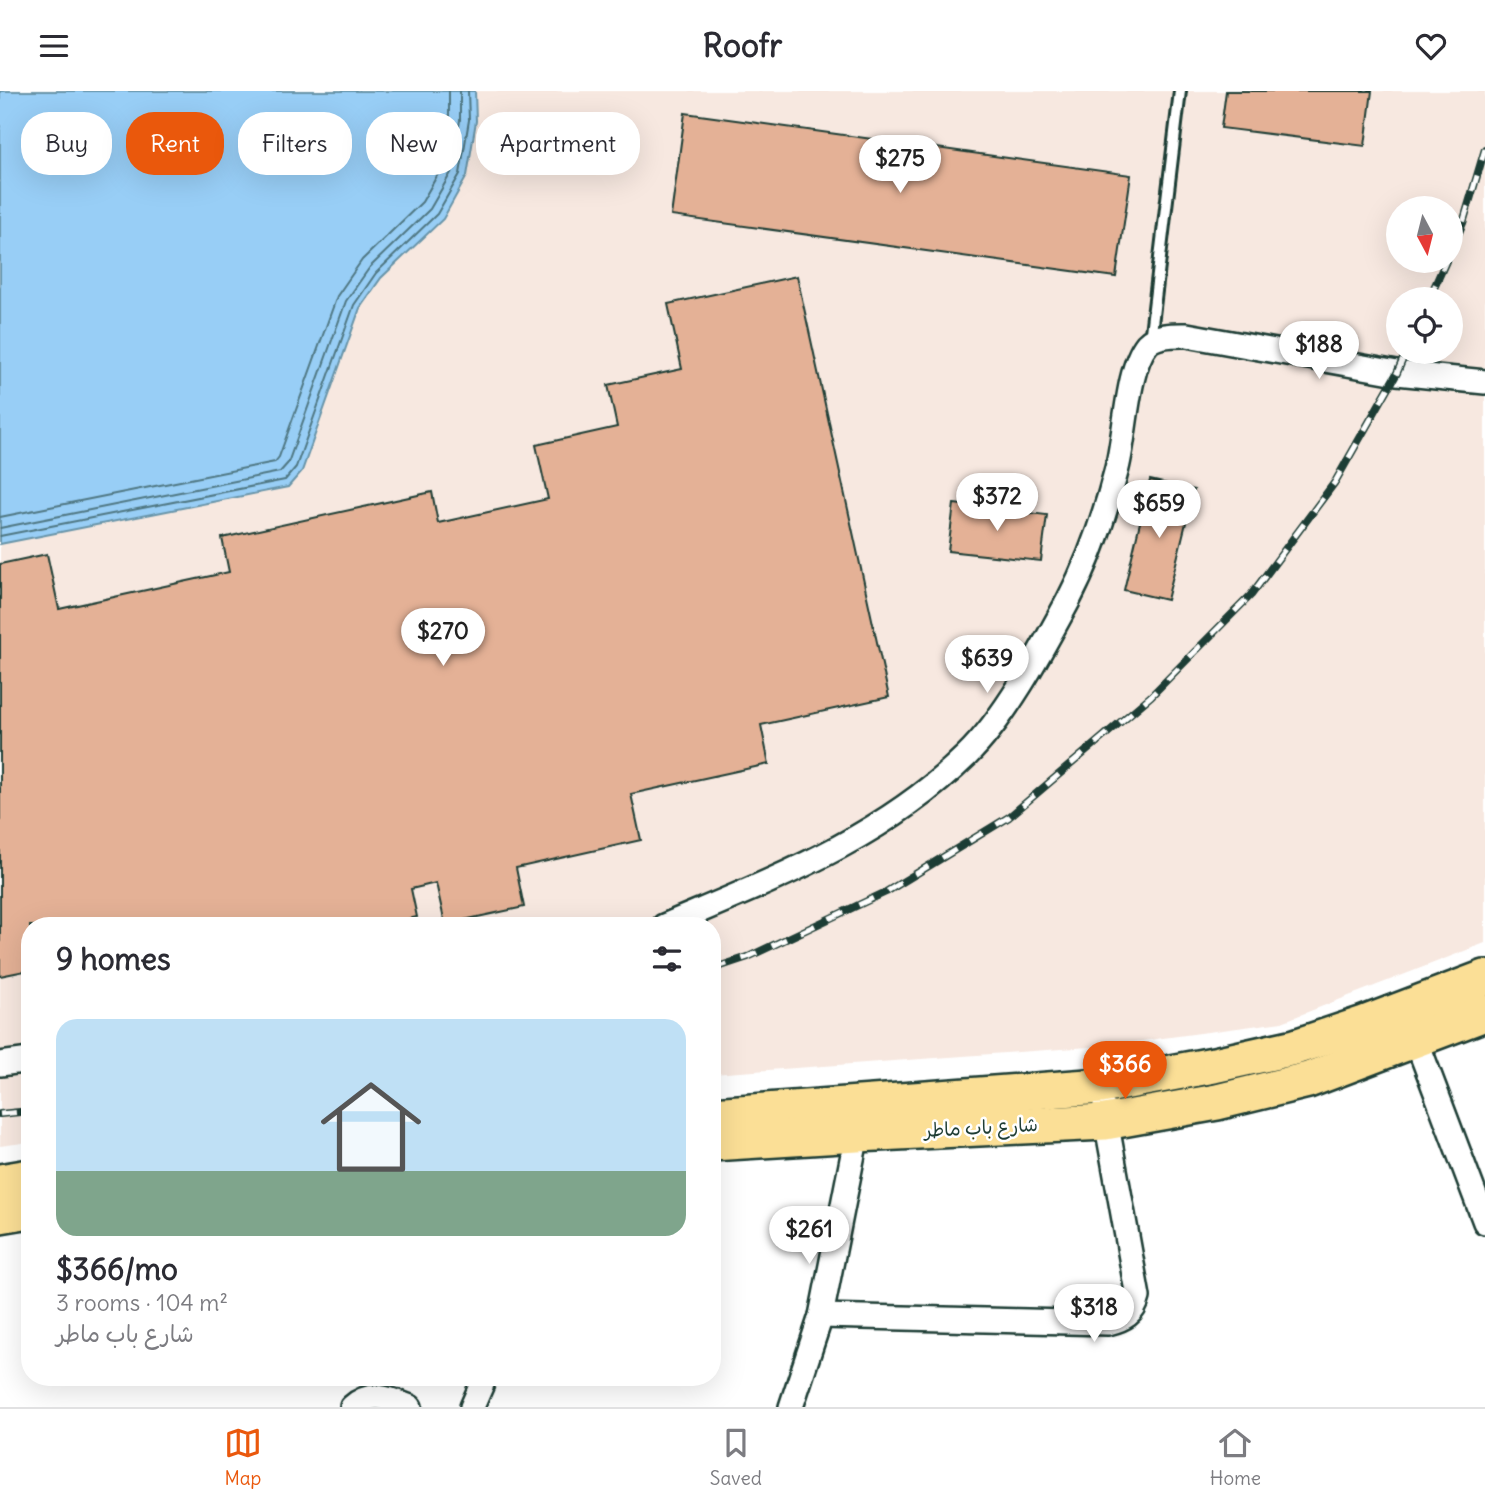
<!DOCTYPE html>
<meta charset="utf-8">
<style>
body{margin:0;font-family:Delius,"Playpen Sans Arabic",sans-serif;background:#f7f7f7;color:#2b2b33;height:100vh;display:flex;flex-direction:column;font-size:26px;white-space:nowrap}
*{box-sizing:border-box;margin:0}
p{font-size:23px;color:#7c7c81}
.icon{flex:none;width:38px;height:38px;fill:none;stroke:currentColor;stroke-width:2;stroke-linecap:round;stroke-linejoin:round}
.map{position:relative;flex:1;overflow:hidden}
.drawer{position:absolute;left:21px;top:826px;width:700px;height:469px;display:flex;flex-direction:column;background:#fff;border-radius:28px;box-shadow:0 7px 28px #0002}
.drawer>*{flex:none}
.top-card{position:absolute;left:21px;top:21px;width:700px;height:63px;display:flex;gap:14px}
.needle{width:46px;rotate:173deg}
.controls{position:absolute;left:1386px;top:105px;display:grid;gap:14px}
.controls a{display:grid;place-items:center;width:77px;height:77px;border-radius:50%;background:#fff;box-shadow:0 7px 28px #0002;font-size:35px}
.price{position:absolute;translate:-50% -60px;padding:0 16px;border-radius:24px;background:#fff;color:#222;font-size:23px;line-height:46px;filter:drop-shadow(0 2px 4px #0008)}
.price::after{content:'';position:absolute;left:50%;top:42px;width:21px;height:16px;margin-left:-10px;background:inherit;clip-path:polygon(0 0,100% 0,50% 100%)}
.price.selected{background:#ea580c;color:#fff}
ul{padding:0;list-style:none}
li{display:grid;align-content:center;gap:14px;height:371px;padding:0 35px}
li span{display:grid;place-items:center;height:217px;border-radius:21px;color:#555}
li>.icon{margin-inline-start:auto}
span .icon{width:126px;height:126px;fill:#fffc;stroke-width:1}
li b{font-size:30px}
h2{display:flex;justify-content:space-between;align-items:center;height:84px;padding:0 35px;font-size:30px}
.chip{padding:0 24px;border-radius:28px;background:#fff;box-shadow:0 7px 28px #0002;font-size:24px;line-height:63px}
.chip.selected{background:#ea580c;color:#fff}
header{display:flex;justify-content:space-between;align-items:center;height:91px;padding:0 35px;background:#fff;font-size:32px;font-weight:700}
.tab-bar{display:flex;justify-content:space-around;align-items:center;height:98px;border-top:2px solid #e1e1e2;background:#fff;font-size:19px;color:#7c7c81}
.tab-bar a{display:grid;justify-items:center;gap:4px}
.tab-bar .selected{color:#ea580c}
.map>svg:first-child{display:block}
.built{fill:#f7e8e0;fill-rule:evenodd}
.water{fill:#98cef6;stroke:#6894a8;stroke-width:2}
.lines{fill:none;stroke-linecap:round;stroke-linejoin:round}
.shore{stroke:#4f7782;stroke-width:2}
.building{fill:#e4b196;stroke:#1f3d34;stroke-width:2}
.service-casing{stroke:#1f3d34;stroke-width:16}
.minor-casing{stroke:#1f3d34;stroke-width:28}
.primary-casing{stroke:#1f3d34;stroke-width:40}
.service{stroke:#fff;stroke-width:10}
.minor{stroke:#fff;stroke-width:23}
.primary{stroke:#fbdf96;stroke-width:35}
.rail-casing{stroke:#1f3d34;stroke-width:8}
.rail{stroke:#fff;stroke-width:5;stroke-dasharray:16;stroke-linecap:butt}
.labels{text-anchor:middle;stroke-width:5;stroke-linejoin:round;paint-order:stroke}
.street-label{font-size:19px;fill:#1f3d34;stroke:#fff}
</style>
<header><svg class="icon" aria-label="menu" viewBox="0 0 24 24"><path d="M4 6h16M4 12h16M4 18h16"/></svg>Roofr<svg class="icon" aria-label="heart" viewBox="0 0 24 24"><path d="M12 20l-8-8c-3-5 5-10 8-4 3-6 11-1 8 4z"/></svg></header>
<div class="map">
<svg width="1485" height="1316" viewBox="0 0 1485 1316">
<rect width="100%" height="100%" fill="#fff"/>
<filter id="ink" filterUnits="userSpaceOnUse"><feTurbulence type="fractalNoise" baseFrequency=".0143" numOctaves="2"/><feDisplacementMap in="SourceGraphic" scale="14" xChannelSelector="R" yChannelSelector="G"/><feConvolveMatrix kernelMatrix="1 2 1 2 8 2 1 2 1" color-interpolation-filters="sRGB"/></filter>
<g filter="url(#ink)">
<path class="built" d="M475,0H1485V852L1282,931L1104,955L712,983V835H30V1051L0,1055V453L288,396L302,380L360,217L381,187L443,128L476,30ZM1398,117H1451V170H1398ZM1398,208H1451V261H1398Z"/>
<path class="water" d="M0,0H475L476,30L467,85L443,128L381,187L360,217L302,380L288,396L0,453Z"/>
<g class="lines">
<g class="shore">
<path d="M0,426L275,371L279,366L337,205L362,169L422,111L442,76L449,28V0"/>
<path d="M0,437L280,381L288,372L346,210L370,176L430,118L452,80L460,29V0"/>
<path d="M0,445L285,389L296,376L354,214L376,182L437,123L460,83L469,29L468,0"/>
</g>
</g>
<g class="building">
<path d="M1226,0H1372L1365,55L1221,37Z"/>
<path d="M685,22L1131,84L1116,186L671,125Z"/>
<path d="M797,185L889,606L761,634L769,673L631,703L641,749L516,777L524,816L445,833L436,792L411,798L417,826L376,835H30V879L0,885V473L47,463L59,518L229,481L222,447L432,401L438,432L548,408L536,354L617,336L608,294L682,278L668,213Z"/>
<path d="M1150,389L1194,399L1167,509L1124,499Z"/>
<path d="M954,413L1047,424L1041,470L948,460Z"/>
</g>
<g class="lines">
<g class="service-casing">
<path id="service" d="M1150,250L1180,0"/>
</g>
<g class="minor-casing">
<g id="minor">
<path d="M664,835C772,789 882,748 967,664C1006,626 1042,558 1068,510C1089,470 1105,424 1116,381C1126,347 1126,279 1147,253C1156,243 1175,244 1187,244L1397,282L1485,291"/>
<path d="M1412,938L1485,1131"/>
<path d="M0,973L30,969"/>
<path d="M821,1225L1108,1232C1124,1228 1134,1223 1138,1206L1104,1018"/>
<path d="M352,1316C371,1299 388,1307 410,1316"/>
<path d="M472,1316L485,1286"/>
<path d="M791,1316L821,1225L857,1043L856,1030"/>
</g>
</g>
<g class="primary-casing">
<g id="primary">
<path d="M712,1024L1101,995L1214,974L1295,956L1364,933L1485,887"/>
<path d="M712,1052L857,1043L1105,1031L1217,1011L1308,989L1485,922"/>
<path d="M0,1091L30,1086"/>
<path d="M0,1124L30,1119"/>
</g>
</g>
<use href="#service" class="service"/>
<use href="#minor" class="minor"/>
<use href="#primary" class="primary"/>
<g class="rail-casing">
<g id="rail">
<path d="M1451,160L1463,132L1485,58"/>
<path d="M1429,208L1446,170"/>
<path d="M712,878L748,866L886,801L1009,726L1151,605L1251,504L1335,391L1397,282L1406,261"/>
<path d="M0,1023L30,1020"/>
</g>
</g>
<use href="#rail" class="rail"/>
</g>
</g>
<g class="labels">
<g class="street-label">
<text transform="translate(981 1036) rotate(-3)" y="7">شارع باب ماطر</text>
</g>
</g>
</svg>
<div class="controls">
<a><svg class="needle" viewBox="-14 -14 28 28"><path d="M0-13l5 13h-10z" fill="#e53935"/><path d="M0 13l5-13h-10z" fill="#7c7c81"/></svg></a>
<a><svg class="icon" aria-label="locate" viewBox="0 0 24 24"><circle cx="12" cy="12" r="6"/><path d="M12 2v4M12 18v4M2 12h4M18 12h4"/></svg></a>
</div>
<b class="price" style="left:900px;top:104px">$275</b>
<b class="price" style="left:1319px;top:290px">$188</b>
<b class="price" style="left:997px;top:442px">$372</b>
<b class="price" style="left:1159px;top:449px">$659</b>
<b class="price" style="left:443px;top:577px">$270</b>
<b class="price" style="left:987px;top:604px">$639</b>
<b class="price selected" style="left:1125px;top:1010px">$366</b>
<b class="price" style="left:809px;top:1175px">$261</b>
<b class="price" style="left:1094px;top:1253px">$318</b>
<div class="top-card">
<a class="chip">Buy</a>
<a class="chip selected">Rent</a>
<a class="chip">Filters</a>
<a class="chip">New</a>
<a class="chip">Apartment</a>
</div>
<section class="drawer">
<h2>9 homes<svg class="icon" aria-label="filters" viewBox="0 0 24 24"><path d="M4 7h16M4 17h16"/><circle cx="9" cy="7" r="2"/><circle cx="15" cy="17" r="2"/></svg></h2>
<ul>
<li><span style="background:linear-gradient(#bfe0f5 70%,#7fa58c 0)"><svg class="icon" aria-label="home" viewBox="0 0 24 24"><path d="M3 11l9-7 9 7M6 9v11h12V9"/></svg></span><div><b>$366/mo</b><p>3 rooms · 104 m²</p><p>شارع باب ماطر</p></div></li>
</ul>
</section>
</div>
<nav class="tab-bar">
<a class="selected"><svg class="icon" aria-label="map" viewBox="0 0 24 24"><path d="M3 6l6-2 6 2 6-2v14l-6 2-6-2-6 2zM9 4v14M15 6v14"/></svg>Map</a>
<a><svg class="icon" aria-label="saved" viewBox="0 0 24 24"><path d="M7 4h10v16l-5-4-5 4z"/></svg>Saved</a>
<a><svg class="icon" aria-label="home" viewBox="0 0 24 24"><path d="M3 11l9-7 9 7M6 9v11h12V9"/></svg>Home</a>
</nav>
